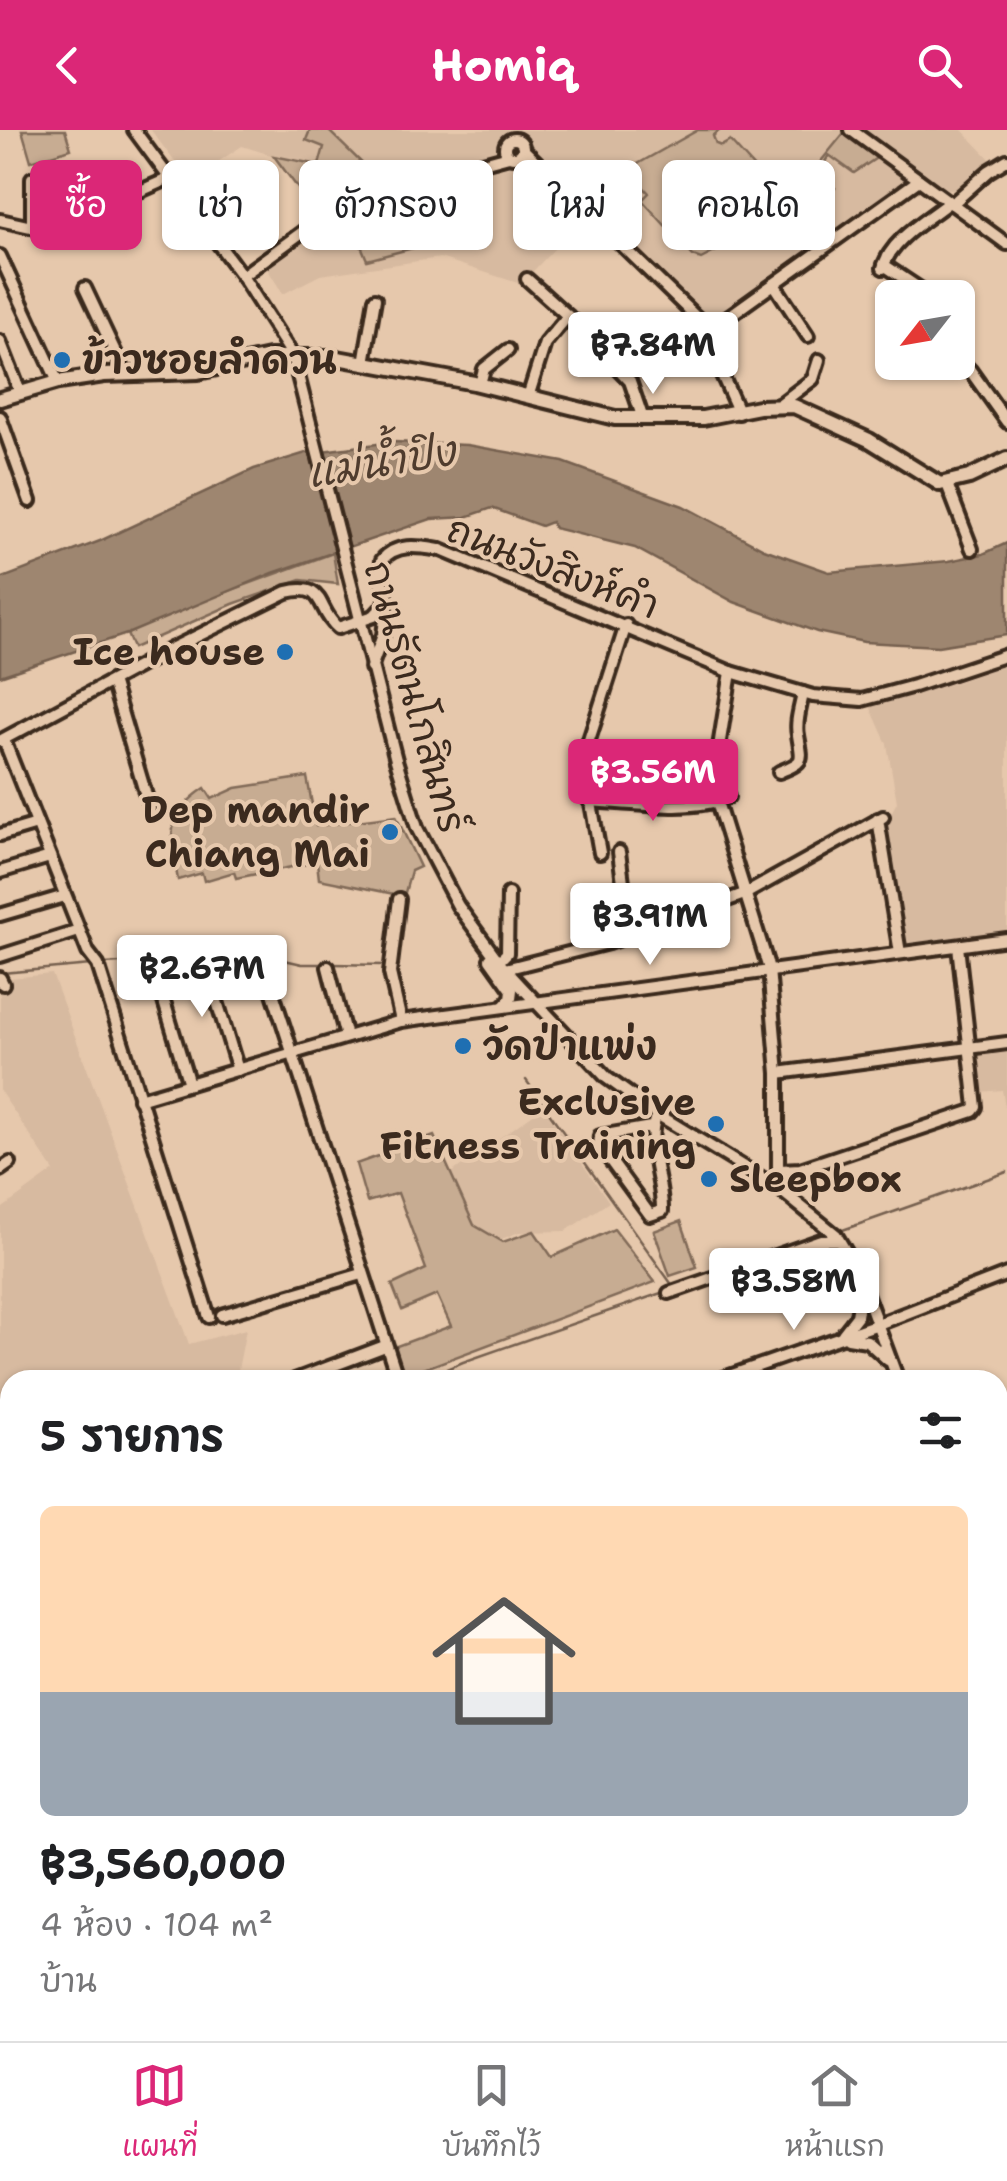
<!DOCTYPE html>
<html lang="th">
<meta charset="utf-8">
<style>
body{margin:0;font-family:"Shantell Sans","Playpen Sans Thai",sans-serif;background:#f2f2f2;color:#202124;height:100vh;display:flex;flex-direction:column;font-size:38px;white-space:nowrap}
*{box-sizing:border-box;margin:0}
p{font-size:32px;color:#757577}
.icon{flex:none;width:55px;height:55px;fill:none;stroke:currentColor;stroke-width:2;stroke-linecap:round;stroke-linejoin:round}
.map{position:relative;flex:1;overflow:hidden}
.sheet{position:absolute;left:0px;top:1240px;width:1008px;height:672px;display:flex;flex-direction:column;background:#fff;border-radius:30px 30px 0 0;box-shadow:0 2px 8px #0004}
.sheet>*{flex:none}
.hud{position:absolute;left:30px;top:30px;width:948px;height:90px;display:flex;gap:20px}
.needle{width:65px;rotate:239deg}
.buttons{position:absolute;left:875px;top:150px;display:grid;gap:20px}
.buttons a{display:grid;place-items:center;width:100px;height:100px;border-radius:15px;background:#fff;box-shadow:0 2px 8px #0004;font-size:50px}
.price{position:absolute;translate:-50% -85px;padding:0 22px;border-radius:10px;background:#fff;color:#222;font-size:32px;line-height:65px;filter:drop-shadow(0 2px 5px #0008)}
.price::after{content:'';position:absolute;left:50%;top:60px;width:30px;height:22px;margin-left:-15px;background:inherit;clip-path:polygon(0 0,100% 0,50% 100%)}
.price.current{background:#db2777;color:#fff}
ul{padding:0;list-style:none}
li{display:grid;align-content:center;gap:20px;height:530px;padding:0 40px}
li span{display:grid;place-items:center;height:310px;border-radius:15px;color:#555}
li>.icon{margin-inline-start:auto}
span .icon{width:180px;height:180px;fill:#fffc;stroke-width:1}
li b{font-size:42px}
h2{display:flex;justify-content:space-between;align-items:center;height:120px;padding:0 40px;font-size:42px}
.chip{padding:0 35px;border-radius:15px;background:#fff;box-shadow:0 2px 8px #0004;font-size:35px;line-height:90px}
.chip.current{background:#db2777;color:#fff}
header{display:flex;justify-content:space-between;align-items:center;height:130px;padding:0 40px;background:#db2777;color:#fff;font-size:45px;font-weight:700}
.tabs{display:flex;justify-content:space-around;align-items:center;height:140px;border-top:2px solid #e0e0e0;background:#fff;font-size:28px;color:#757577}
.tabs a{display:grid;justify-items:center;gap:5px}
.tabs .current{color:#db2777}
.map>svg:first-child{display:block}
.built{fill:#d7baa0}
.green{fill:#c7ac92;stroke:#816b58;stroke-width:2.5}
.water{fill:#9e8670;stroke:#76614f;stroke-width:2.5}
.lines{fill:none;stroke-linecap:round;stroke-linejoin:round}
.stream{stroke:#76614f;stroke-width:2.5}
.minor-casing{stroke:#3b2a1e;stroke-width:18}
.major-casing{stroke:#3b2a1e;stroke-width:20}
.minor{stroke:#e6c8ac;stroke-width:10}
.major{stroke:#e6c8ac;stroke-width:12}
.poi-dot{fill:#1f6fb2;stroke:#e6c8ac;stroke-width:4}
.labels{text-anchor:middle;stroke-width:8;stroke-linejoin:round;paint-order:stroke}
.poi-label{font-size:38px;font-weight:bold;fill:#3b2a1e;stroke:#e6c8ac;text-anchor:start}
.street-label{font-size:38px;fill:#3b2a1e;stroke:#e6c8ac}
.water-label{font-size:40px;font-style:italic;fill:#4f3c2e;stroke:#e6c8ac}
</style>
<header><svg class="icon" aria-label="back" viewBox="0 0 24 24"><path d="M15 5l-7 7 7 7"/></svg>Homiq<svg class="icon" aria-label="search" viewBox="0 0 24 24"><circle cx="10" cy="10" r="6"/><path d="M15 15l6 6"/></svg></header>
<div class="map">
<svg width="1007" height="1911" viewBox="0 0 1007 1911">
<rect width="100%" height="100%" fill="#e6c8ac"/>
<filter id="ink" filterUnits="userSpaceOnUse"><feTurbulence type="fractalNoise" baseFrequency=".01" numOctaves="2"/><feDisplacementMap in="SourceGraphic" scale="20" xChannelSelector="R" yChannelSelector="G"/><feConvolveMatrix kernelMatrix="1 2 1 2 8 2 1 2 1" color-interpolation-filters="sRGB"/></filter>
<g filter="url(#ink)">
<g class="built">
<path d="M151,0H843L907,47L905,55L717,193L703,190L692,175L519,8L493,23L357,62L317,84L274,26L242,16L189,51Z"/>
<path d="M862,0H962L994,33L961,59H948Z"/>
<path d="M533,33L588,83L521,154L440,128L320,145L283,164L266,137L355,71L450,45Z"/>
<path d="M1007,534V800L905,814L883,698L897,672L887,614L869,574L957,552Z"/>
<path d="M52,844L189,1214L246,1199L236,1250H10V1813L0,1800V1080L54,1041L0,961V849Z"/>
<path d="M1007,921V988L1002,960L980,962L975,926Z"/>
<path d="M543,977L609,1072L566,1101L519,1102L482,1117L451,1043Z"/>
</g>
<g class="green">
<path d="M22,0H65L71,19L31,31Z"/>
<path d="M310,0H328L370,41L352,58L357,62L317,84L274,26L319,35L324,17L306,10Z"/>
<path d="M698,0H720L713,6L716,14L721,16L730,11L793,81L701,129L693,126L642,70L649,63L627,40Z"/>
<path d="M844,3L878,27L854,43L829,25L818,44L835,58L829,67L818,59L807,67L803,63L812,51L817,36Z"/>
<path d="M451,75L455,92L437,96L439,105L431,107L432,113L367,130L360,113L368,109L364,96L423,83L428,97L436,95L433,81Z"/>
<path d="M333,423L338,454L301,450L233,474L133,518L127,504L177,480Z"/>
<path d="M307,647L316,696L396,686L420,737L411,741L404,766L319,749L317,732L236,748L234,742L204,751L202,743L178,750C170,706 164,685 205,658L212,669L236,658Z"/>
<path d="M434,1006L474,1095L503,1112L534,1101L552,1127L614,1099L655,1152L405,1246L394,1217L451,1196L437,1165L402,1180L392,1155L426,1139L398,1063L367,1072L356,1034Z"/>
<path d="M681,1091L697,1137L670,1146L654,1101Z"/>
<path d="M998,1596H1007V1911H889L886,1903L998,1902Z"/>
</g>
<path class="water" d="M393,312L467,315L563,332L683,376L764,419L829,442L949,431L983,424L1007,413V505L938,516L864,512L817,502L734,472L635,418L554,398L551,392L541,396L492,378L466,387L431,389L273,443L127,504L0,546V449L100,411L254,339L306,323Z"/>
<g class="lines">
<g class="stream">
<path d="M263,825L302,834H325"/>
<path d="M206,828L248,826"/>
<path d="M105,834L198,828"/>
<path d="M333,834L383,835"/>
<path d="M2,843L91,835"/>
<path d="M526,950L673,1156"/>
<path d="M837,1102L1007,1042"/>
<path d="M421,1250L463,1232L664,1162"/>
<path d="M106,1911L121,1902"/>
</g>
<g class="minor-casing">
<g id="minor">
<path d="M134,0L242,146L293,226L396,630L417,698L458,776L502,836L607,948L657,984L778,1058L836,1105L858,1142L898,1250"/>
<path d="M851,0L1007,114"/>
<circle cx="514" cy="18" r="9"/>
<path d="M523,19L696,187L739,283"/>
<path d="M32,48V97"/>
<path d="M952,74L989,41L1007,30"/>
<path d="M0,90L49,101L170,48"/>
<path d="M0,126L58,252"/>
<path d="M884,135L929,165"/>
<path d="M883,138C891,109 927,90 949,72"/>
<path d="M242,146L327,84L356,67L509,26"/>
<path d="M527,149L568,186L545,213L528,267"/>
<path d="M774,154L808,206"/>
<path d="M85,158L125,243"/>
<path d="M568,186L630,251L643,289"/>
<path d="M704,204L919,50"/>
<path d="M0,211L20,262"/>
<path d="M958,228L970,240L1007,292"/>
<path d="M364,233L375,169"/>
<path d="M480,254L484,239L508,220"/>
<path d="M779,275L813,249L819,230"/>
<path d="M0,287L30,371"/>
<path d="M947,354L972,419"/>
<path d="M371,538L383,505L387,473"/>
<path d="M731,542L715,642L717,672L769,839L778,943V1058"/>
<path d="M112,551L150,679"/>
<path d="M4,610L88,822L98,835L209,1187"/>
<path d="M0,611L173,518L287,462C326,452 316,479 338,498L374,486L387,472L381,443L382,430C397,412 420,417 441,420L731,542L813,566L862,570L914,556L1007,525"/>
<path d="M779,642C806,631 802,631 798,605C795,592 801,576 803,563"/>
<path d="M589,671C628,673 693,683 728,667"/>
<path d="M878,689L900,823"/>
<path d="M0,705L37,694"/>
<path d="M619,722L630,805"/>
<path d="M600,723L587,651L588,613L626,495"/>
<path d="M0,742L50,727"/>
<path d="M399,769L390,843L401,891"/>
<path d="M0,785L65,766"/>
<path d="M0,826L79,801"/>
<path d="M204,829L238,940"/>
<path d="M490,829L512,860L511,868L503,877"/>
<path d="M263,832L398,1250"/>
<path d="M498,832L507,823L508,764"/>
<path d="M153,835L189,954"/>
<path d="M328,837L346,907"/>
<path d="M505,839L608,813L747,763L883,687"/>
<path d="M0,848L3,854"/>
<path d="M778,943L1007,913"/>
<path d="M139,969L401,891L1007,809"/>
<path d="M651,997L600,1006L599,1015L650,1085L662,1081C663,1050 644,1012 657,984"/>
<path d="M0,1040L10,1033"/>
<path d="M780,1040L800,1039L973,981L976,977L958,816"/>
<path d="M669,1163L821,1110H838"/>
<path d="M222,1185L362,1144"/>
<path d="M843,1204L857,1186L861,1162"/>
<path d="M848,1208L867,1211L888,1230"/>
<path d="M295,1250L385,1216"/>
<path d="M718,1250L878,1194L1007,1144"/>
<path d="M998,1390L1007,1397"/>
<path d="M998,1502L1007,1507"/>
<path d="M998,1562L1007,1568"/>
<path d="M0,1688L10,1682"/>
<path d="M235,1902L240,1911"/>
<path d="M334,1902L341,1911"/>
<path d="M562,1902L569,1911"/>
<path d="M653,1902L658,1911"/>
<path d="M727,1902L732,1911"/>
<path d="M882,1902L885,1911"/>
<path d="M28,1911L42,1902"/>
<path d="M165,1911L178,1902"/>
<path d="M419,1911L430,1902"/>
<path d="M500,1911L509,1902"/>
<path d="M708,1911L715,1902"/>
</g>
</g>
<g class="major-casing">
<path id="major" d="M0,269L58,252L104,245L198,242L269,227H332L474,253L615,288H703L759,277L794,276L869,310L940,354L969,347L1007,329"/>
</g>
<use href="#minor" class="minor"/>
<use href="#major" class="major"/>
</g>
</g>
<g class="poi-dot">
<circle cx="62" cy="230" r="10"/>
<circle cx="285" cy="522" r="10"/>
<circle cx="390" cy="702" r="10"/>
<circle cx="463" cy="916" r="10"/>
<circle cx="716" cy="994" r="10"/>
<circle cx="709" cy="1049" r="10"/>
</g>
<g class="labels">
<g class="poi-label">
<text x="82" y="243">ข้าวซอยลำดวน</text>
<text x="265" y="535" text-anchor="end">Ice house</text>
<text x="370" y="693" text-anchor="end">Dep mandir<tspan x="370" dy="44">Chiang Mai</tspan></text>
<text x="483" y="929">วัดป่าแพ่ง</text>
<text x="696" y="985" text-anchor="end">Exclusive<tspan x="696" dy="44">Fitness Training</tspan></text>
<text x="729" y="1062">Sleepbox</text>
</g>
<g class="street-label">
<text transform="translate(553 437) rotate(21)" y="13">ถนนวังสิงห์คำ</text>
<text transform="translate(415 567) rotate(74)" y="13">ถนนรัตนโกสินทร์</text>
</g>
<g class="water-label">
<text transform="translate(381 332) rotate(-9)" y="14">แม่น้ำปิง</text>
</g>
</g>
</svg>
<div class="buttons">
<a><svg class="needle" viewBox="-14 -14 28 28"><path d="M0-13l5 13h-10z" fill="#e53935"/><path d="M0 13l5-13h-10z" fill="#757577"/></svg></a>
</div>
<b class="price" style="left:653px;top:267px">฿7.84M</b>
<b class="price current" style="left:653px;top:694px">฿3.56M</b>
<b class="price" style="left:650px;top:838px">฿3.91M</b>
<b class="price" style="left:202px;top:890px">฿2.67M</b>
<b class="price" style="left:794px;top:1203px">฿3.58M</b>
<div class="hud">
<a class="chip current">ซื้อ</a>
<a class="chip">เช่า</a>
<a class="chip">ตัวกรอง</a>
<a class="chip">ใหม่</a>
<a class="chip">คอนโด</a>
</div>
<section class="sheet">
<h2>5 รายการ<svg class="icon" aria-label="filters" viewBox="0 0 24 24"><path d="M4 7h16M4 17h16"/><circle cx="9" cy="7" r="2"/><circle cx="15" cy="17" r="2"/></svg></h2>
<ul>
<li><span style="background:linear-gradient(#ffd9b3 60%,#9aa5b1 0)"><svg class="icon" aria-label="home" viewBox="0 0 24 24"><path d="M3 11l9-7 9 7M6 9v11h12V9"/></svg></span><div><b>฿3,560,000</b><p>4 ห้อง · 104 m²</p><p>บ้าน</p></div></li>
</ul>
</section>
</div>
<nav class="tabs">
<a class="current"><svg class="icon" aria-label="map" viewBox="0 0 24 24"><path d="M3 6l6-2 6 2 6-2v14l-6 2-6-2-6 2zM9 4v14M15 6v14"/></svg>แผนที่</a>
<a><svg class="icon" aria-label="saved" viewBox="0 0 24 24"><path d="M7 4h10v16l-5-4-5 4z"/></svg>บันทึกไว้</a>
<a><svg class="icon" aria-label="home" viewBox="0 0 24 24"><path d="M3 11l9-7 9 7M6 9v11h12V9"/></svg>หน้าแรก</a>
</nav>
